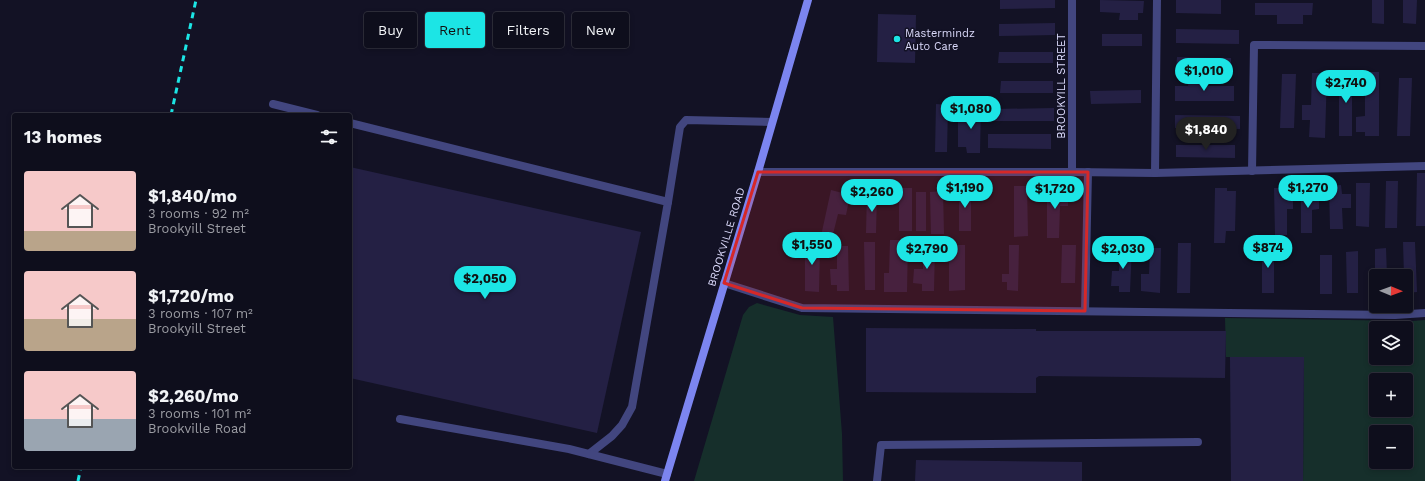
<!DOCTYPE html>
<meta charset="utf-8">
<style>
body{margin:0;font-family:"Work Sans",sans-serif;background:#171725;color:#f1f3f6;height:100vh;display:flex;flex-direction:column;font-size:15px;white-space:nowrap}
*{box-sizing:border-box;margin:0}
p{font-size:13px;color:#9b9ca3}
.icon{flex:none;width:22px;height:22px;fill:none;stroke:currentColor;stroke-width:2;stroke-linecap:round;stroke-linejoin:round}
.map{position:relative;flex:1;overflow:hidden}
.side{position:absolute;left:12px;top:113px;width:340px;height:356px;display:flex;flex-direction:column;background:#0e0e1c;border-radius:4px;box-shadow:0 2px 6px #0003,0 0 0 1px #2e2e3b}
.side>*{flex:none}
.hud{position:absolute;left:364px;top:12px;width:380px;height:36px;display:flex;gap:8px}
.needle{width:26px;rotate:91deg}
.tools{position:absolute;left:1369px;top:269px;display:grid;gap:8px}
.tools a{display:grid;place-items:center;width:44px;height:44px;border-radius:4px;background:#0e0e1c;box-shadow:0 2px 6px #0003,0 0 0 1px #2e2e3b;font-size:20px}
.price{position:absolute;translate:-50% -34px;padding:0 9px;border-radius:14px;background:#1ce5e5;color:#111;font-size:13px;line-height:26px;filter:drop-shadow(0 1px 2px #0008)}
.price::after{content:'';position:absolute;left:50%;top:24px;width:12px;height:9px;margin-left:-6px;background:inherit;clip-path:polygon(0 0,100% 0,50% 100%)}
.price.selected{background:#222;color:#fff}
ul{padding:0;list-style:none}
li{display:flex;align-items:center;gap:12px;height:100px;padding:0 12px}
li span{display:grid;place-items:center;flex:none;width:112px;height:80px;border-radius:4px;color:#555}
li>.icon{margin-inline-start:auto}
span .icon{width:48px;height:48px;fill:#fffc;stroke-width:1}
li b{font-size:17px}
h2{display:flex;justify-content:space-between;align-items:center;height:48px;padding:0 12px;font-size:17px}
.pill{padding:0 14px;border-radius:4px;background:#0e0e1c;box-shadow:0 2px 6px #0003,0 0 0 1px #2e2e3b;font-size:14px;line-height:36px}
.pill.selected{background:#1ce5e5;color:#111}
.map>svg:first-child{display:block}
.green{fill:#162f2b;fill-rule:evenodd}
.building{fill:#242044}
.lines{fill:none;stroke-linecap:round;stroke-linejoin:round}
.service{stroke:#42467f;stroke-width:8}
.minor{stroke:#42467f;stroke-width:8}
.secondary{stroke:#7c85f0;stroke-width:8}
.rail{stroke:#1ce5e5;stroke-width:3;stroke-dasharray:6 5;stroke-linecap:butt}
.marked{fill:#d62828;fill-opacity:0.2;stroke:#d62828;stroke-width:3;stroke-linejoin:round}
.poi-dot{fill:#1ce5e5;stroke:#131225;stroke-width:1.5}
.labels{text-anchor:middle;stroke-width:3;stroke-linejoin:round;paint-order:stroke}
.poi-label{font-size:11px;fill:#dbdafb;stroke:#131225;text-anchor:start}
.street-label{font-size:11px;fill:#dbdafb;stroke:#131225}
</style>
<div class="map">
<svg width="1425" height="481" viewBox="0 0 1425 481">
<rect width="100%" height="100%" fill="#131225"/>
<g class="green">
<path d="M757,303L800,315L833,317L842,434L843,481H694L743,315L749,307Z"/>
<path d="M1225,318L1412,321L1425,320V481H1303L1304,358L1226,357ZM1376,328H1406V358H1376ZM1376,380H1406V410H1376ZM1376,432H1406V462H1376Z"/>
</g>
<g class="building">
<path d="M1000,0H1055V8L1000,9Z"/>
<path d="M1100,0L1144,1L1143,13H1138V20H1119L1120,13L1100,12Z"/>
<path d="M1176,0H1221V14L1176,13Z"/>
<path d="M1372,0H1384V24L1372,23Z"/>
<path d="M1403,0H1417L1416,24L1403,23Z"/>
<path d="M1255,3H1313L1312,15H1303V24H1277V15H1255Z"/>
<path d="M878,14L916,15L915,63L877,62Z"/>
<path d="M1055,23V35L999,36V24Z"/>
<path d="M1176,29L1239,30V44L1176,43Z"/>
<rect x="1102" y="34" width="40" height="12"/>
<path d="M999,52H1053V63H998Z"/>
<path d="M1177,57L1231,58V71L1176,70Z"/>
<rect x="1339" y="72" width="13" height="64"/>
<path d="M1365,72H1379V136H1365V132H1356V117L1365,116Z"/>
<path d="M1312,73H1327L1325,138L1309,137L1310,120H1302V105H1311Z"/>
<path d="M1282,74H1296L1294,128H1280Z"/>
<path d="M1399,78H1412L1410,136H1397Z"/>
<path d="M1189,79H1207L1206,86H1234V101H1175V86H1188Z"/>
<path d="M1001,81H1053V93H1000Z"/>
<path d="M1141,90V103L1091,104L1090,91Z"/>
<path d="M936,104L948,105L947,152H935Z"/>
<path d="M968,104H981L980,153H967L966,147H958V117H968Z"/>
<path d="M1054,108V121H994V109Z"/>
<path d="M1175,115L1240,116V129L1175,128Z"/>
<path d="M988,134H1051V149L988,148Z"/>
<path d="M1176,145H1235V158L1176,157Z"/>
<path d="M350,167L641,232L597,433L350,378Z"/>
<path d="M1417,173H1425V226H1416Z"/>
<path d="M1386,181H1398L1397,228H1385Z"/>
<path d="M1356,183H1370L1369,227L1356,226Z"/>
<path d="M1341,185L1342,194H1351V208H1342L1343,229H1330L1329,186Z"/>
<path d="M1014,186H1027L1028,236L1014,237Z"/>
<rect x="959" y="187" width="12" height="44"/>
<path d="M1047,187H1060V193L1068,194V206H1060L1059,238H1047Z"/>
<rect x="899" y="188" width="13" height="43"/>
<path d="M1215,188H1227V191H1236L1235,231H1226L1225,243H1214Z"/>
<path d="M1274,188H1285V195H1293V209H1287V235H1275Z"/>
<path d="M1301,188H1312V198L1319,197V209L1312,210V233H1301Z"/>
<path d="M831,190L850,195L846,215L838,214L832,238L821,236Z"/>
<path d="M943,191L944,234H931L930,192Z"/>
<rect x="916" y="192" width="10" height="39"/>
<path d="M867,193H877L876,233H866Z"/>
<path d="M890,240H908L907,292H884V273H889Z"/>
<path d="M805,241L820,242L819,292L805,291Z"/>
<path d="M864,242H875V290H865Z"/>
<path d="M1403,242H1415L1417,292L1406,293V276H1404Z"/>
<path d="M1178,243H1191L1190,293H1177Z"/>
<path d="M923,245H935L934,291H922V284L913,283L914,269H923Z"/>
<path d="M949,245H965V290L949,291Z"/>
<path d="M1009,245H1019L1018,291L1007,290V282H1002V274H1009Z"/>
<path d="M1062,245H1076L1075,283H1061Z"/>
<path d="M1120,245H1132L1130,292H1119V286H1111L1112,271H1119Z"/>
<rect x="1262" y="245" width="12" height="48"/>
<path d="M837,246H848L849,291H837V285H831L830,269H837Z"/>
<path d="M1150,248H1161L1160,293L1141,291V274H1149Z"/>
<path d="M1386,248L1387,276H1376V294H1375V289L1369,290V275L1375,274V249Z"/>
<path d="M1358,251V293H1347L1346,252Z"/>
<rect x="1320" y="255" width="12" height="39"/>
<path d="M866,328L1036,329V331H1226L1225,378L1039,376L1036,378V393L866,392Z"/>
<path d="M1230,357H1304L1303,481H1231Z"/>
<path d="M916,460L1082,462V481H915Z"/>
</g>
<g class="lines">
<g class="service">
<path d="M273,104L317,115"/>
<path d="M350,123L668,202L632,407L622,425L612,436L589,454"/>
<path d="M668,202L680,127L686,120L772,122"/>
<path d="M400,419L569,449L667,474"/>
<path d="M877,481L881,445L1198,442"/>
</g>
<g class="minor">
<path d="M1252,171L1254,45L1425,46"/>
<path d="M758,172H1072L1155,173L1425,166"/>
<path d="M1072,172V0"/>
<path d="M1155,173L1157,0"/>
<path d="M724,283L802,308L1395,315L1425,313"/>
<path d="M1085,311L1088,172"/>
</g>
<path class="secondary" d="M665,481L758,172L808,0"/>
<g class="rail">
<path d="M171,115L196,0"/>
<path d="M78,481L81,467"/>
</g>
</g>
<path class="marked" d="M758,172H1088L1085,311L802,308L724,283Z"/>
<circle class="poi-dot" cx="897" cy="39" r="4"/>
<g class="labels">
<g class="poi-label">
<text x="905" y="37">Mastermindz<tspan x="905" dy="13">Auto Care</tspan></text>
</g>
<g class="street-label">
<text transform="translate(1061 86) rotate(-90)" y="4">BROOKYILL STREET</text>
<text transform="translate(726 237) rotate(-73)" y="4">BROOKVILLE ROAD</text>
</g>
</g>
</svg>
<div class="tools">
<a><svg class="needle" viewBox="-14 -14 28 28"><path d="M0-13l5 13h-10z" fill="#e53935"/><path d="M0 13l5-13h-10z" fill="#9b9ca3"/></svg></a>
<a><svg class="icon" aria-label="layers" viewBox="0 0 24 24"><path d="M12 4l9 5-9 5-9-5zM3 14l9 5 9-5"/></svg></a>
<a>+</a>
<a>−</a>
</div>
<b class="price" style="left:1204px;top:92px">$1,010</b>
<b class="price" style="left:1346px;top:104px">$2,740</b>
<b class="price" style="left:971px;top:130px">$1,080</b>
<b class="price selected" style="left:1206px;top:151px">$1,840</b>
<b class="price" style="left:965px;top:209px">$1,190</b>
<b class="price" style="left:1308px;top:209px">$1,270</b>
<b class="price" style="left:1055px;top:210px">$1,720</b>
<b class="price" style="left:872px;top:213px">$2,260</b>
<b class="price" style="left:812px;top:266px">$1,550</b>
<b class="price" style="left:1268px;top:269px">$874</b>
<b class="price" style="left:927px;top:270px">$2,790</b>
<b class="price" style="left:1123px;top:270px">$2,030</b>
<b class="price" style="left:485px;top:300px">$2,050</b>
<div class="hud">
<a class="pill">Buy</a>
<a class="pill selected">Rent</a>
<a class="pill">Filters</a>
<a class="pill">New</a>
</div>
<section class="side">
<h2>13 homes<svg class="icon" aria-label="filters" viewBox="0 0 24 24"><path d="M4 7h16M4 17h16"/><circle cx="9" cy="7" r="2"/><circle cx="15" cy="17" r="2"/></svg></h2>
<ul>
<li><span style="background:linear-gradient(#f6c9c9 75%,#b9a48a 0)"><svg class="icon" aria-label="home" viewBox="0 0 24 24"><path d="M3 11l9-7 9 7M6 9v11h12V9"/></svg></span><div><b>$1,840/mo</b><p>3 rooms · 92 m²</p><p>Brookyill Street</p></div></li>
<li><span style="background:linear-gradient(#f6c9c9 60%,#b9a48a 0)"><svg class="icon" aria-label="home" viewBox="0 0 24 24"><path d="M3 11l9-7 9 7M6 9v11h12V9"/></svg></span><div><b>$1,720/mo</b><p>3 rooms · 107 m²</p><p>Brookyill Street</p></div></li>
<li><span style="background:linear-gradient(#f6c9c9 60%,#9aa5b1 0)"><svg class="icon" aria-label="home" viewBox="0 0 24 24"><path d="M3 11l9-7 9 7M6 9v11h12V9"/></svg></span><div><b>$2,260/mo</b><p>3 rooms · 101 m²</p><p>Brookville Road</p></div></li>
</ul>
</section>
</div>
